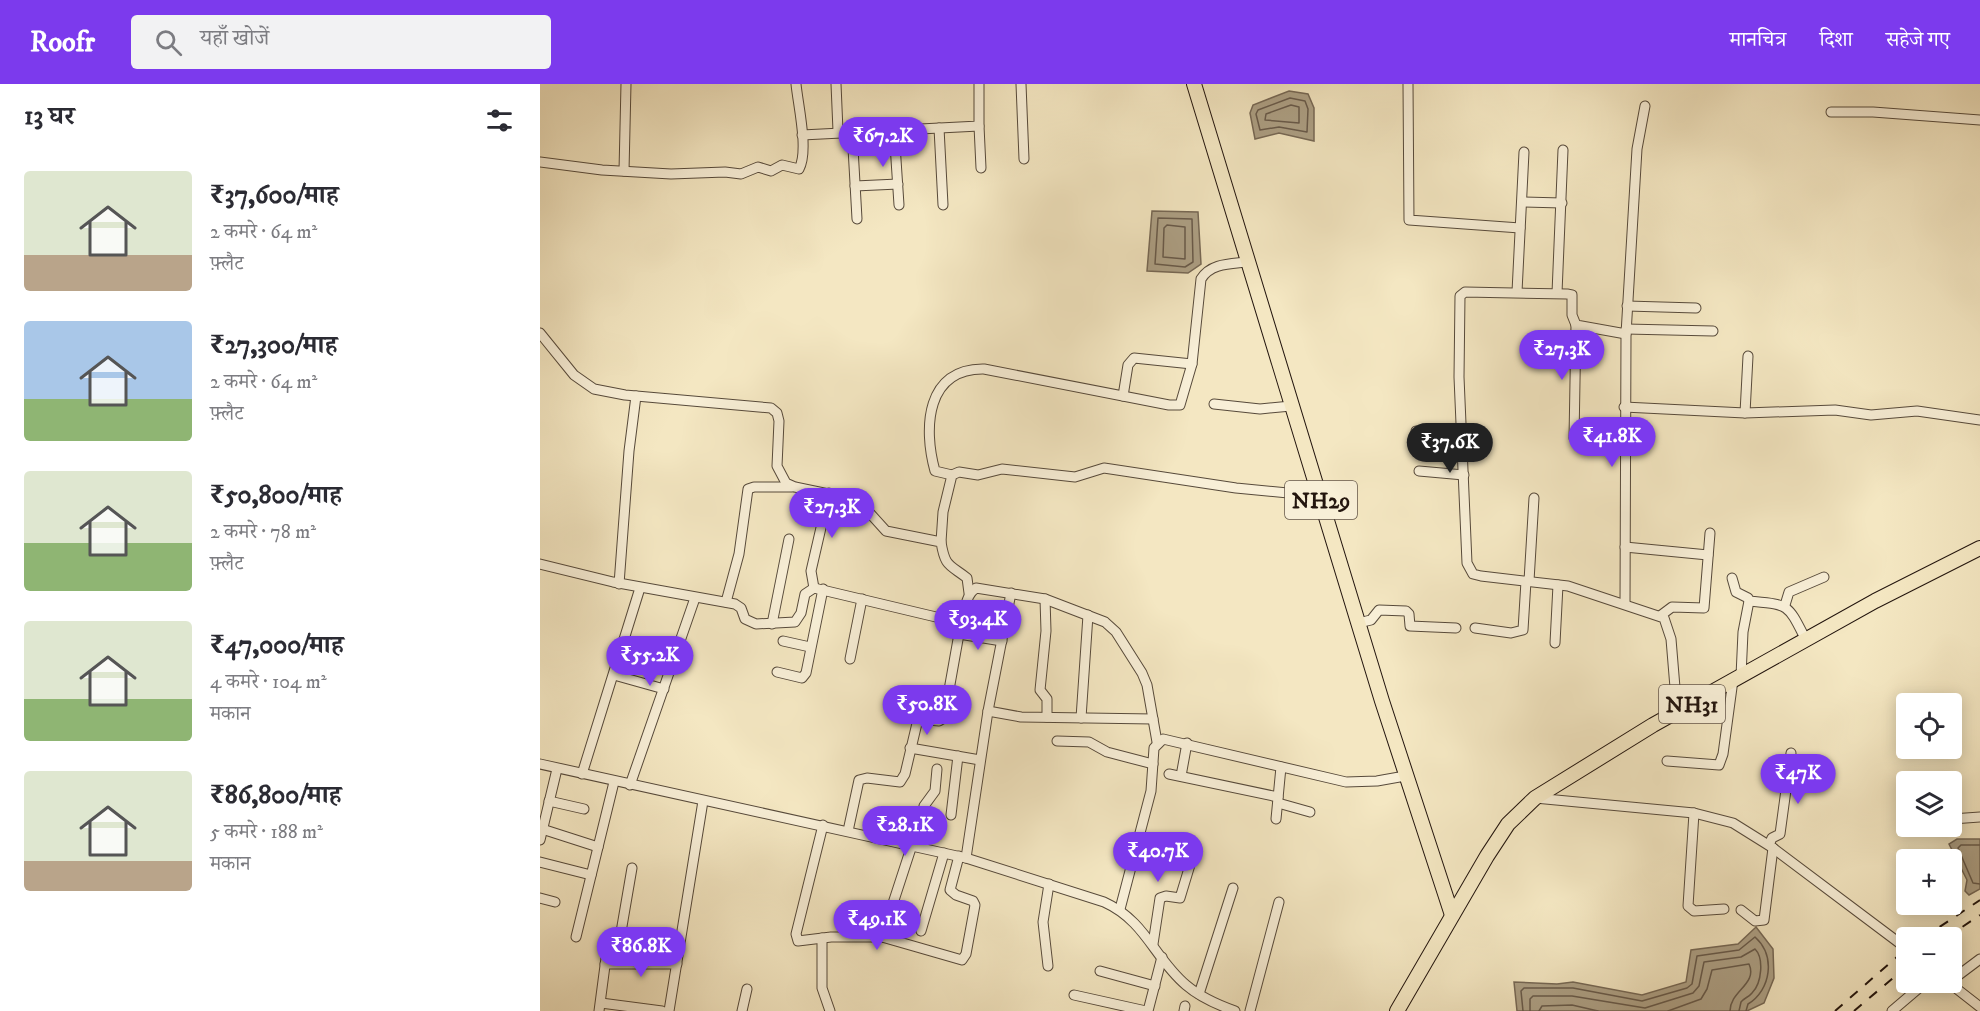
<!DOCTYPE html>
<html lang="hi">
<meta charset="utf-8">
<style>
body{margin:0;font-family:"IM FELL DW Pica","Noto Serif Devanagari",serif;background:#f2f2f3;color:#2b2b33;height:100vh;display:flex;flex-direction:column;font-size:22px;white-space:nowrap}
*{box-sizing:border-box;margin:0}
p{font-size:20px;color:#7c7c81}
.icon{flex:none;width:33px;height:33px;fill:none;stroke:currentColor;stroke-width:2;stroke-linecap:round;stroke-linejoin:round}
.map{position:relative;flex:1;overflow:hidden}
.side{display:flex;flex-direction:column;background:#fff;width:540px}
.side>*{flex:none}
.fabs{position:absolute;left:1356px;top:609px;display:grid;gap:12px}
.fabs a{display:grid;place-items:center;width:66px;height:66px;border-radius:6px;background:#fff;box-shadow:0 3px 15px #0003;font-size:30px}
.price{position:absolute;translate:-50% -51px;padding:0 14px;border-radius:21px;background:#7c3aed;color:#fff;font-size:20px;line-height:39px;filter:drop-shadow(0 2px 3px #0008)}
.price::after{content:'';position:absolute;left:50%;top:36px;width:18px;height:14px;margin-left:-9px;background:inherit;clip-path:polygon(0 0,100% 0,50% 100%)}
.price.current{background:#222;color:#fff}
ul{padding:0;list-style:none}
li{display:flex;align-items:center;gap:18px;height:150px;padding:0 24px}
li span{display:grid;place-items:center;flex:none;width:168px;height:120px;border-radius:6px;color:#555}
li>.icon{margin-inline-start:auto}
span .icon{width:72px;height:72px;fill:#fffc;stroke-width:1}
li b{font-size:26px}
h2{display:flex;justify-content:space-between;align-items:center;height:72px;padding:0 24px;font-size:26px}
header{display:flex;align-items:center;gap:36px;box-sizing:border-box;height:84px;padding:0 30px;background:#7c3aed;color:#fff}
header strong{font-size:28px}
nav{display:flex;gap:33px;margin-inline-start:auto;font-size:21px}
.search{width:420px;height:54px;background:#f2f2f3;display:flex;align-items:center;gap:15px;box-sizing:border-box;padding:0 21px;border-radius:6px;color:#7c7c81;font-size:22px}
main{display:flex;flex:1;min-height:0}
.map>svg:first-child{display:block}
.water{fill:#ada085;stroke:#766855;stroke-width:1.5}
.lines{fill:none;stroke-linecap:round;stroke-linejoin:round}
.shore{stroke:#685a4a;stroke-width:1.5}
.minor-casing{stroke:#574a3b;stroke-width:11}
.highway-casing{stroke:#23150e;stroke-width:16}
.minor{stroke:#f8efd7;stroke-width:9}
.highway{stroke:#f4e7c2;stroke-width:14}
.rail{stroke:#23150e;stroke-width:2;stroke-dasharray:10 10;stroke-linecap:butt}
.labels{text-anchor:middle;stroke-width:4.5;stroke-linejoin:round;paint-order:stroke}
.shield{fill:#f8efd7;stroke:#63564a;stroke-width:1.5}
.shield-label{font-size:22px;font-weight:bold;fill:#23150e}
</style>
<header>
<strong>Roofr</strong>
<div class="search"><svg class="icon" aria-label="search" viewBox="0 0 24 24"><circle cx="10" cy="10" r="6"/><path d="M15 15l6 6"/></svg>यहाँ खोजें</div>
<nav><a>मानचित्र</a><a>दिशा</a><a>सहेजे गए</a></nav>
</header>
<main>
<section class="side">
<h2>13 घर<svg class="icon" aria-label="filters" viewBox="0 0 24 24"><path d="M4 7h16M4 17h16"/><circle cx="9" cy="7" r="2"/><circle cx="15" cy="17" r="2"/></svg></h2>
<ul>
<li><span style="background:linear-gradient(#dfe7d0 70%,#b9a48a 0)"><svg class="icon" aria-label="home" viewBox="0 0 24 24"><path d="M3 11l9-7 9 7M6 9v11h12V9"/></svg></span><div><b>₹37,600/माह</b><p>2 कमरे · 64 m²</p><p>फ़्लैट</p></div></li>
<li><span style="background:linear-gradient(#a9c7e8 65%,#8fb573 0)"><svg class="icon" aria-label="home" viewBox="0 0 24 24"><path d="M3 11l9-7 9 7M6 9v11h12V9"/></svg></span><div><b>₹27,300/माह</b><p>2 कमरे · 64 m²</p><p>फ़्लैट</p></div></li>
<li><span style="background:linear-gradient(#dfe7d0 60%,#8fb573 0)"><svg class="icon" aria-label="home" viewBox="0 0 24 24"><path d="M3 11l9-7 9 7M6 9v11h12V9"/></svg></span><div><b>₹50,800/माह</b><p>2 कमरे · 78 m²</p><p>फ़्लैट</p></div></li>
<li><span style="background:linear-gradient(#dfe7d0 65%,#8fb573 0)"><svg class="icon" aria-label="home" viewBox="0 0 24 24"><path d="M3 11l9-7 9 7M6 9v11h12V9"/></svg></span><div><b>₹47,000/माह</b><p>4 कमरे · 104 m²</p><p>मकान</p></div></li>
<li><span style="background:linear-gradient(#dfe7d0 75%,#b9a48a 0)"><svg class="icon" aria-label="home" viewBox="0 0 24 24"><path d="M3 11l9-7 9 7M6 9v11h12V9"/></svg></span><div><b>₹86,800/माह</b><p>5 कमरे · 188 m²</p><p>मकान</p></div></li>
</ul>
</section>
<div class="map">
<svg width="1440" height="927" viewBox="0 0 1440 927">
<rect width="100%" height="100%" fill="#f4e7c2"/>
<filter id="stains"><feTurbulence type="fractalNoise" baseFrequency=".00333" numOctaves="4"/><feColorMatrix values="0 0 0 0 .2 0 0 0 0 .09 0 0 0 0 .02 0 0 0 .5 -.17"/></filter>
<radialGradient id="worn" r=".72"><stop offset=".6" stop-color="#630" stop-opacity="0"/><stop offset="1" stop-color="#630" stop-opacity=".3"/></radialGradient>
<g class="water">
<path d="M749,7L768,10L774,24V57L739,49L715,55L710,29L713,21Z"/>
<path d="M612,127L658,128L661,180L648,189L607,187Z"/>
<path d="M1417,755H1440V805L1429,811L1425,807L1427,796L1409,760Z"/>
<path d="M1216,843L1233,865L1234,894L1224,919L1207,927H977L974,898L1017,900L1033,898L1102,911L1146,898L1151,866L1198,860Z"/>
</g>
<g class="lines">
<g class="shore">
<path d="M750,14L765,17L768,25L767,48L739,43L720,46L716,30L718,26Z"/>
<path d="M751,21L759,23V39L725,36L726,30Z"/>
<path d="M618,134L652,135L653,178L645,183L615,180Z"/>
<path d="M627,141L645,143V175L623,173L624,144Z"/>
<path d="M1440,761H1421L1418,764L1433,799L1440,800"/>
<path d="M983,927L981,907L984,904H1033L1102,917L1147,904L1152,900L1157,872L1199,866L1215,853C1236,872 1231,906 1208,920L1206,927"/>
<path d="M990,927V915L993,912H1032L1105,924L1153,909L1159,902L1164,878L1201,873L1215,865C1224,874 1222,899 1212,909C1209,913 1204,914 1201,918L1199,927"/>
<path d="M999,927L1002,922L1032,921L1058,927"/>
<path d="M1128,927L1161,915L1167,905L1172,886L1209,880C1218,900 1190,907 1190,927"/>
</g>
<g class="minor-casing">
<g id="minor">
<path d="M296,0L298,47"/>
<path d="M481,0L484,75"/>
<path d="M868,0L869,136L980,144"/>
<path d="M1291,28H1333L1440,36"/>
<path d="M439,42L441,84"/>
<path d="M399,44L403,121"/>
<path d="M354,45L359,121"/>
<path d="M312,46L317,135"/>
<path d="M262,51L439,42V0"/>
<path d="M0,78L62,86L131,90L185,88L201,90L218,83L231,87L242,81L259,85C269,67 258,21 256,0"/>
<path d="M84,87L86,0"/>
<path d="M315,102L358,100"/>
<path d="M982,118L1022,119"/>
<path d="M977,208L984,68"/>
<path d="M1017,209L1023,66"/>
<path d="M1087,222L1156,224"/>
<path d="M1086,245L1173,247"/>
<path d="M0,249L34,291L54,305L85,311L231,324L237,329L239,337L237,382L246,399L255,403L303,413L327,426L346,447L401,458C405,483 409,480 427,494L429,509"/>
<path d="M1086,250L1036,241L1032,231V211L1027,210L925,208L920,212L919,293L927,479L933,490L941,492L1028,502L1124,534L1131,555L1137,628"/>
<path d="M583,312L588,281L594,274L652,280"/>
<path d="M674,320L720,325L751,322"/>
<path d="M1084,323L1205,329L1295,326L1331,331L1377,327L1440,336"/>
<path d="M1205,329L1208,272"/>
<path d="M876,347L922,348"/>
<path d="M1034,354L1036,241"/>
<path d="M879,387L924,391"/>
<path d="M412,391L395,387C383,344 386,284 444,285L629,321H640L652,280L661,195C671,179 691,180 707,178"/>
<path d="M401,458L403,428L412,391L419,388L438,391L462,385L535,393L564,384L696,404L779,412"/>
<path d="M1085,463L1168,471"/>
<path d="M0,480L73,498L195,520L201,524L205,535L216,540L255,538L261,529L265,510L274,504L417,538C428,528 423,513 436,504L505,515L565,538L576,548L602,589L607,601L617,658"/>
<path d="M1192,494L1196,508L1208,514L1209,517L1203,548L1201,592"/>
<path d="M989,497L994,414"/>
<path d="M79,500L89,367L96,312"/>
<path d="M274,504L271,487L289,409"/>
<path d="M505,515L506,547L500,606L507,615V633"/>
<path d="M1209,517C1250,521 1247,519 1266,556"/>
<path d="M186,518L199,470L208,405L214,403H252"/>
<path d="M1085,520L1086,250L1097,65L1105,22"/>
<path d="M1245,521L1249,508L1284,493"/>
<path d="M1120,532L1132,523L1164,524L1170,449"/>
<path d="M818,539L831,536L839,526L866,527L869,530L870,542L916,544"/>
<path d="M232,540L249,455"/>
<path d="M935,544L971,549L983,546L986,497"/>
<path d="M419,550L462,557"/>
<path d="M243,557L270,563"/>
<path d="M1015,559L1018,501"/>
<path d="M310,575L322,515"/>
<path d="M237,588L262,594L266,589L283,505"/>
<path d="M74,591L124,605"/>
<path d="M448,627L481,633L613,635"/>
<path d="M541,634L548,531"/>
<path d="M517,657L549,658L567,668L613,680"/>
<path d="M370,664L440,676"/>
<path d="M1127,677L1179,681L1183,670L1193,596"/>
<path d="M0,680L426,774L564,818C606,837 614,874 646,901C660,913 678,921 695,927"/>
<path d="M42,690L100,504"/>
<path d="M629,690L738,713"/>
<path d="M641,692L647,659"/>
<path d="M90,701L155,514"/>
<path d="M995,714L1154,729L1193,739L1233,764L1366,864"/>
<path d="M9,717L44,725"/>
<path d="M738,719L770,728"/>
<path d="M1154,729L1148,822L1154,827L1184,825"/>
<path d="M411,731L418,672"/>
<path d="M736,735L741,683"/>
<path d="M1412,735L1440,733"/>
<path d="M283,741L256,850L258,857L291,853H342L422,876L426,870L435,821L433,817L416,811L410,806L419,772"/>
<path d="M2,745L58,763"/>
<path d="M308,747L319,696L327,694L360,698L365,690L378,635L399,637L404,634L422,533"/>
<path d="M0,756L17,685"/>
<path d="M1229,761L1232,754L1240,750L1251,669"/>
<path d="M379,762L384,722L395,707L397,685"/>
<path d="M598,766L645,776L650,781L640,814L626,812L620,814L613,860"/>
<path d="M426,774L448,627L471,509"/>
<path d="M0,778L51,791"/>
<path d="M0,814L15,818"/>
<path d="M580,825L611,707L614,664L623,655L806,698L837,697L865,692"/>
<path d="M1201,826L1215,837L1224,836L1233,764"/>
<path d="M381,847L404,769"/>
<path d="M36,853L74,698"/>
<path d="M342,853L372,761"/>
<path d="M282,854V904L290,927"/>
<path d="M65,880H137"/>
<path d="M508,882L503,838L509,800"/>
<path d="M560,887L615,902"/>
<path d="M1412,896L1440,875"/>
<path d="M1408,898L1440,923"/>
<path d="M659,910L693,804"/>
<path d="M534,911L606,927"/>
<path d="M61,919L122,927"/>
<path d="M59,927L68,859L81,848L92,784"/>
<path d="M129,927L163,717"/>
<path d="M202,927L207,905"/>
<path d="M608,927L622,873"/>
<path d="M644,927L645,922"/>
<path d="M710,927L739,818"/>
<path d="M1352,927L1386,898"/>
</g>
</g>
<g class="highway-casing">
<g id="highway">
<path d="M654,0L842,617L912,831"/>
<path d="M857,927L947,772L968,740L995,714L1113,641L1335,517L1440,464"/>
</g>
</g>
<use href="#minor" class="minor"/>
<use href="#highway" class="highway"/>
<g class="rail">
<path d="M1383,854L1440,816"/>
<path d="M1406,854L1440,831"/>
<path d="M1295,927L1366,865"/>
<path d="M1314,927L1366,883"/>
</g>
</g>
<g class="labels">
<g class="shield">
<rect x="745" y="397" width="72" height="38" rx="4.5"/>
<rect x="1119" y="601" width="66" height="38" rx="4.5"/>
</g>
<g class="shield-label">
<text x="781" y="424">NH29</text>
<text x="1152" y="628">NH31</text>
</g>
</g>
<rect width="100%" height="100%" filter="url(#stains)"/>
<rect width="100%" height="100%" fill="url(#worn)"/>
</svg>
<div class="fabs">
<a><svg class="icon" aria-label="locate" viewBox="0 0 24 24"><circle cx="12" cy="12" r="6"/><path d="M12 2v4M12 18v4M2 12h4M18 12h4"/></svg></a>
<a><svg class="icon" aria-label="layers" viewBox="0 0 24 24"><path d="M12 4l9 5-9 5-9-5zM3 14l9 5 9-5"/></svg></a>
<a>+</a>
<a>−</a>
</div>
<b class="price" style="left:343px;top:84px">₹67.2K</b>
<b class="price" style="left:1022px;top:297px">₹27.3K</b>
<b class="price" style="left:1072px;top:384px">₹41.8K</b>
<b class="price current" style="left:910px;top:390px">₹37.6K</b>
<b class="price" style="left:292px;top:455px">₹27.3K</b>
<b class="price" style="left:438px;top:567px">₹93.4K</b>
<b class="price" style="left:110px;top:603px">₹55.2K</b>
<b class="price" style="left:387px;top:652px">₹50.8K</b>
<b class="price" style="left:1258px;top:721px">₹47K</b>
<b class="price" style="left:365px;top:773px">₹28.1K</b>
<b class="price" style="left:618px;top:799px">₹40.7K</b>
<b class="price" style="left:337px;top:867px">₹49.1K</b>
<b class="price" style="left:101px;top:894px">₹86.8K</b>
</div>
</main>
